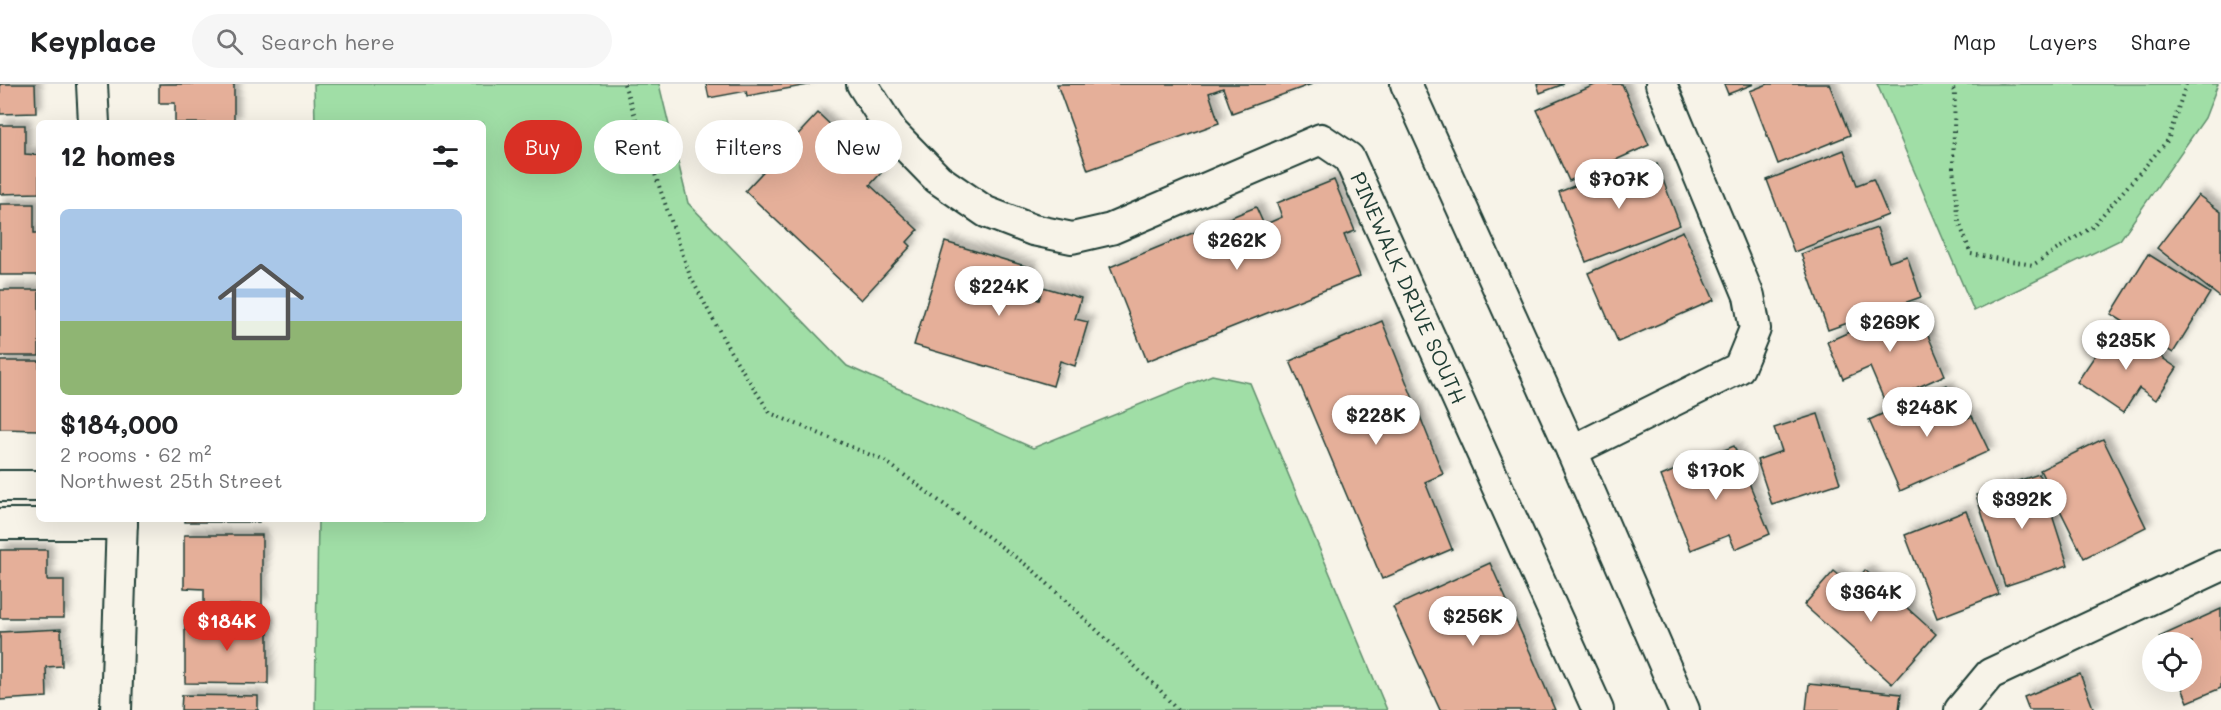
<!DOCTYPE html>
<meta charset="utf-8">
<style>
body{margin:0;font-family:Mali,sans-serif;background:#f6f6f6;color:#202124;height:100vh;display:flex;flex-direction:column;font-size:22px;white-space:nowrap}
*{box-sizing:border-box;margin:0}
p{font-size:20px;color:#757577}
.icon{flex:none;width:33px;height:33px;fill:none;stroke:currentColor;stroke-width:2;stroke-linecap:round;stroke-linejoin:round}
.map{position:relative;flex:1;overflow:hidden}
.panel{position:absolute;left:36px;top:36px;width:450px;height:402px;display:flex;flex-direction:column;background:#fff;border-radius:9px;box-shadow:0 6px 24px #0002}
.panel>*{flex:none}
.guide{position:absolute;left:504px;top:36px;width:570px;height:54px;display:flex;gap:12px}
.controls{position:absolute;left:2142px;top:548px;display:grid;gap:12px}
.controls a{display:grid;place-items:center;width:60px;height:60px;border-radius:50%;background:#fff;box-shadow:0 6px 24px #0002;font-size:30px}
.price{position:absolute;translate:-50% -51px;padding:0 14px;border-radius:21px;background:#fff;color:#222;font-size:20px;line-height:39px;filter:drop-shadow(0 2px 3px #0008)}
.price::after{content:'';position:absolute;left:50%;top:36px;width:18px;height:14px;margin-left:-9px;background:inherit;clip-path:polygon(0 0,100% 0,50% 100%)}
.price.current{background:#d93025;color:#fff}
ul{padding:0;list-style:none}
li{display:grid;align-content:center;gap:12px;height:318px;padding:0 24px}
li span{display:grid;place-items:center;height:186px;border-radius:9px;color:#555}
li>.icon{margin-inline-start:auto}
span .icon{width:108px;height:108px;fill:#fffc;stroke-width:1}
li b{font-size:26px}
h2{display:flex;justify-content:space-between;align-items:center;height:72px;padding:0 24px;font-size:26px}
.chip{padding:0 21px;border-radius:27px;background:#fff;box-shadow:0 6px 24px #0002;font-size:21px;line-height:54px}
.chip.current{background:#d93025;color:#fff}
header{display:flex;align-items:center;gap:36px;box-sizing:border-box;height:84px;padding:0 30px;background:#fff;border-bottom:2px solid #e0e0e0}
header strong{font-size:28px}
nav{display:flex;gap:33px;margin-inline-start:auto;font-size:21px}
.search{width:420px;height:54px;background:#f6f6f6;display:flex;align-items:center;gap:15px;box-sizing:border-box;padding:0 21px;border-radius:33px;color:#757577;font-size:22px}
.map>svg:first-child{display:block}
.green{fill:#a0dea6;stroke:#608e6d;stroke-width:1.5}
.building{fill:#e5af99;stroke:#1f3d34;stroke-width:1.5;filter:url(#shadow)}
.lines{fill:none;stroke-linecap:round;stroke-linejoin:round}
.minor-casing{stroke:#1f3d34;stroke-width:34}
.path{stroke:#1f3d34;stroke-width:4;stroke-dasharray:1.5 4.5;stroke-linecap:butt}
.minor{stroke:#f7f3e8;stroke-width:30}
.labels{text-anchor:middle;stroke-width:5;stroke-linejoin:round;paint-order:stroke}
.street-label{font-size:21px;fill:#1f3d34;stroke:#f7f3e8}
</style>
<header>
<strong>Keyplace</strong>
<div class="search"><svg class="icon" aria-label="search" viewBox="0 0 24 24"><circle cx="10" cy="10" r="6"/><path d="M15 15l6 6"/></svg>Search here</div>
<nav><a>Map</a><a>Layers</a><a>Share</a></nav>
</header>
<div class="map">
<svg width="2221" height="626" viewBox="0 0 2221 626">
<defs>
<filter id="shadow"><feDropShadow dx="5.5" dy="-5.5" stdDeviation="3" flood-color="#0004"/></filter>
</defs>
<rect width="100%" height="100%" fill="#f7f3e8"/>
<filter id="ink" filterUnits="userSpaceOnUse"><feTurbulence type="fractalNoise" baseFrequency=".0167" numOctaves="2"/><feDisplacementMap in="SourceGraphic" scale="12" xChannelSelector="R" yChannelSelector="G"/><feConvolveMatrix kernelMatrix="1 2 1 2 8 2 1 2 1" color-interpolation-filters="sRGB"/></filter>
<g filter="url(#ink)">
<g class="green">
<path d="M314,0H659L688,119L847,282L1033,364L1212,291L1250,299L1387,626H315L318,435H483V39H315Z"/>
<path d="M1877,0H2218L2205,34L2120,156L1974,227Z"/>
</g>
<g class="building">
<path d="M0,0H35L36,29L0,30Z"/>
<path d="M159,0H234V39H175V19H159Z"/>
<path d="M706,0H807L808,1L747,12L746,7L709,14Z"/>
<path d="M1057,0H1312L1232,29L1223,4L1209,9L1219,39L1088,86Z"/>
<path d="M1537,0H1564L1540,9Z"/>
<path d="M1597,0H1622L1649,61L1569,97L1537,26Z"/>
<path d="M1724,0H1754L1728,10Z"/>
<path d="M1768,0H1829L1850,51L1778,80L1750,7Z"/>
<path d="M818,29L881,89L870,101L918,146L907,158L911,162L861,216L745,107Z"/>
<path d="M0,41H25V70L39,71V109L0,110Z"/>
<path d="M1844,66L1857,101L1873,95L1888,131L1794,168L1767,96Z"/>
<path d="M1657,80L1680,141L1586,178L1559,108L1623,83L1627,92Z"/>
<path d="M1334,96L1355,147L1344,151L1360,192L1147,277L1110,183L1256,123L1264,141L1282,133L1277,119Z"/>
<path d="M2198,111L2221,128V214L2157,164Z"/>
<path d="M0,120H34V149H39V191H0Z"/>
<path d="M1877,144L1889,178L1907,172L1921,213L1828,246L1801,170Z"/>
<path d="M1683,147L1714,216L1618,258L1588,189Z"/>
<path d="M945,158L1032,184L1023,211L1039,216L1043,203L1081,214L1075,235L1088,238L1075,282L1060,277L1053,302L914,261Z"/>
<path d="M2148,170L2210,209L2173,269L2111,230Z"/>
<rect x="0" y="206" width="39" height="66"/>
<path d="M1914,219L1945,291L1885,318L1870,283L1843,295L1827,258Z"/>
<path d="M1382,237L1443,390L1425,398L1452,465L1382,495L1290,277Z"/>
<path d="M2115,242L2177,284L2156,316L2139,304L2123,329L2077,298Z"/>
<path d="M0,277H39V346L0,345Z"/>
<path d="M1947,301L1963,336L1972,332L1989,367L1900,407L1869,336Z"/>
<path d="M1818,330L1840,399L1772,421L1757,376L1782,367L1774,344Z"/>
<path d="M2103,355L2146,443L2084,474L2040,386Z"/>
<path d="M1734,362L1770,450L1735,465L1729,451L1691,466L1661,392Z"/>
<path d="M2039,390L2068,481L2005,502L1976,411Z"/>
<path d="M1966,427L1999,510L1937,534L1905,451Z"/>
<rect x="185" y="435" width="74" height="3"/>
<path d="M184,451H262V521H204V505L184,504Z"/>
<path d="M0,466H47V496H64V534H0Z"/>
<path d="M1490,479L1530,568L1555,626H1440L1393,523Z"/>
<path d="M1865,486L1936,550L1892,600L1804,521L1834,487L1852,502Z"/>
<path d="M2221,525V604L2188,618L2179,597H2192V558H2162L2159,553Z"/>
<path d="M185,536H268V600L185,599Z"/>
<path d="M61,545L62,582L46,583L47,613L0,616V548Z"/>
<path d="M2080,590L2094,626H2029L2024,613Z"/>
<path d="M1809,600L1901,610L1899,626H1806Z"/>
<path d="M182,611L258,612V626H181Z"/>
</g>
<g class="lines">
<g class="minor-casing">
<g id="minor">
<path d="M92,0L94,39"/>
<path id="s1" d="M862,0L893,49L938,95L986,128L1033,146L1072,154L1111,145L1321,55L1349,74L1598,626"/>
<path d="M1406,0L1572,367L1684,626"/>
<path d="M1572,367L1739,284L1755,245L1749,212L1661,0"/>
<path d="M0,402H39"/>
<path d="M0,440H122"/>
<path d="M116,626L122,435"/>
<path d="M1960,626L1990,590L2221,482"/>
</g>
</g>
<g class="path">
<path d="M624,0L690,192L730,267L770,329L885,377L1033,486L1159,605L1177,626"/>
<path d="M1950,0L1955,8L1953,84L1959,138L1971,170L2033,181L2092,143L2168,56L2186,0"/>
</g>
<use href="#minor" class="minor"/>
</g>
</g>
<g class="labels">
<g class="street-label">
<text dy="7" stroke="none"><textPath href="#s1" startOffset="716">PINEWALK DRIVE SOUTH</textPath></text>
</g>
</g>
</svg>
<div class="controls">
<a><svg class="icon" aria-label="locate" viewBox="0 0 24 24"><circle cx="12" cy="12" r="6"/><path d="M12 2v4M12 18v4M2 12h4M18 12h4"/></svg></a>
</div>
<b class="price" style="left:1619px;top:126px">$707K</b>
<b class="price" style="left:1237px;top:187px">$262K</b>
<b class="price" style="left:999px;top:233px">$224K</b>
<b class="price" style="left:1890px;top:269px">$269K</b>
<b class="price" style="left:2126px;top:287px">$235K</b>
<b class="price" style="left:1927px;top:354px">$248K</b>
<b class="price" style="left:1376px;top:362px">$228K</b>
<b class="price" style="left:1716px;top:417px">$170K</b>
<b class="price" style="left:2022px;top:446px">$392K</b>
<b class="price" style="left:1871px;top:539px">$364K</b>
<b class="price" style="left:1473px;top:563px">$256K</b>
<b class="price current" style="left:227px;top:568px">$184K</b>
<div class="guide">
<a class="chip current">Buy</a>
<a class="chip">Rent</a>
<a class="chip">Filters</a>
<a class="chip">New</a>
</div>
<section class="panel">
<h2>12 homes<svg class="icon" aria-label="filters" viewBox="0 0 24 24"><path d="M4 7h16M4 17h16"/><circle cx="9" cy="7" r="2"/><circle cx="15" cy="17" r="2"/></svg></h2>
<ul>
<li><span style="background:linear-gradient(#a9c7e8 60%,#8fb573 0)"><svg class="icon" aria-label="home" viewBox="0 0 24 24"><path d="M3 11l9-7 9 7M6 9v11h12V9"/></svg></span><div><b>$184,000</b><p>2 rooms · 62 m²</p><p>Northwest 25th Street</p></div></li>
</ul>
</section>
</div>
